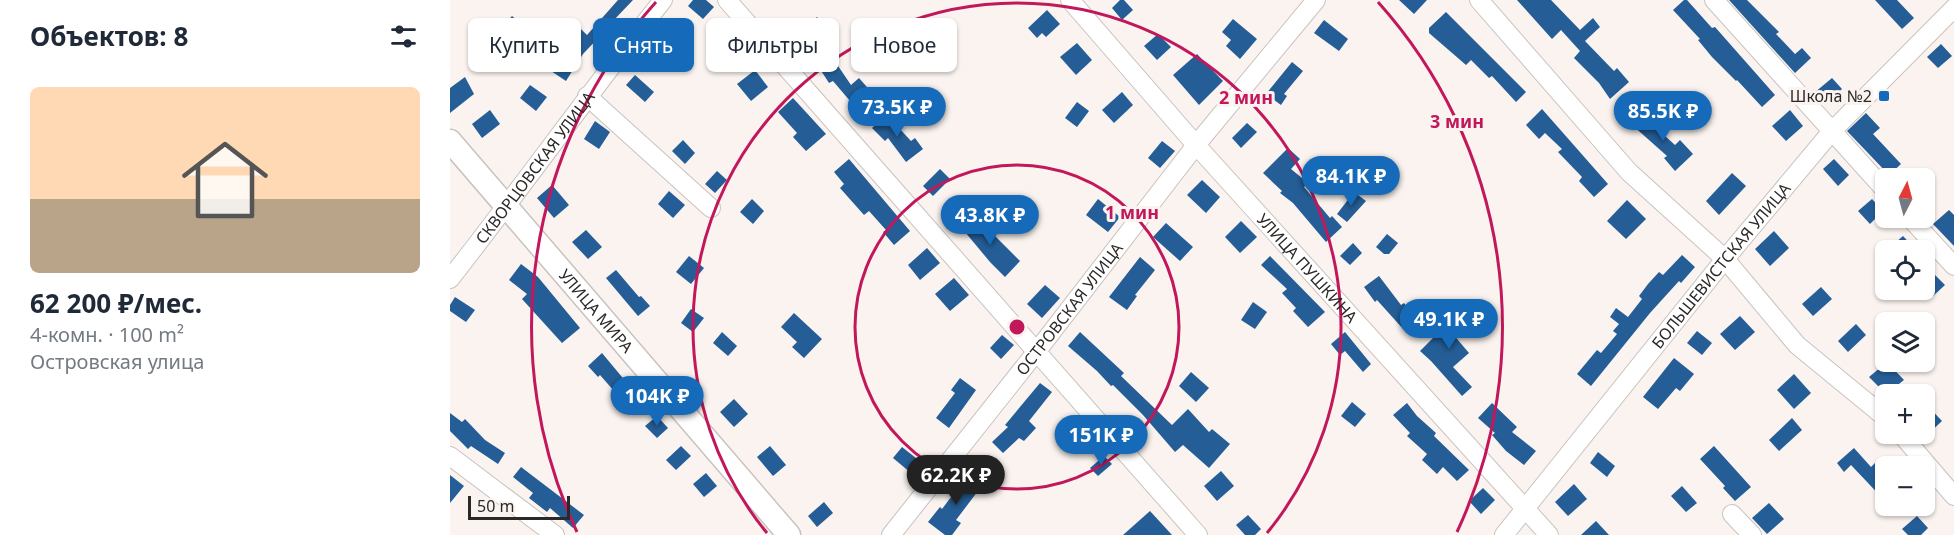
<!DOCTYPE html>
<html lang="ru">
<meta charset="utf-8">
<style>
body{margin:0;font-family:"Noto Sans",sans-serif;background:#f6f6f7;color:#1f2937;height:100vh;display:flex;flex-direction:column;font-size:22px;white-space:nowrap}
*{box-sizing:border-box;margin:0}
p{font-size:20px;color:#747a83}
.icon{flex:none;width:33px;height:33px;fill:none;stroke:currentColor;stroke-width:2;stroke-linecap:round;stroke-linejoin:round}
.map{position:relative;flex:1;overflow:hidden}
.drawer{display:flex;flex-direction:column;background:#fff;width:450px}
.drawer>*{flex:none}
.guide{position:absolute;left:18px;top:18px;width:570px;height:54px;display:flex;gap:12px}
.needle{width:39px;rotate:6deg}
.fabs{position:absolute;left:1425px;top:168px;display:grid;gap:12px}
.fabs a{display:grid;place-items:center;width:60px;height:60px;border-radius:9px;background:#fff;box-shadow:0 2px 4px #0004;font-size:30px}
.scale{position:absolute;left:18px;bottom:15px;width:102px;box-sizing:border-box;padding-left:6px;border:3px solid #2b2927;border-top:0;font-size:16px;line-height:21px;white-space:nowrap;color:#2b2927;-webkit-text-stroke:4px #faf3ef;paint-order:stroke}
.price{position:absolute;translate:-50% -51px;padding:0 14px;border-radius:21px;background:#156bb9;color:#fff;font-size:20px;line-height:39px;filter:drop-shadow(0 2px 3px #0008)}
.price::after{content:'';position:absolute;left:50%;top:36px;width:18px;height:14px;margin-left:-9px;background:inherit;clip-path:polygon(0 0,100% 0,50% 100%)}
.price.on{background:#222;color:#fff}
ul{padding:0;list-style:none}
li{display:grid;align-content:center;gap:12px;height:318px;padding:0 30px}
li span{display:grid;place-items:center;height:186px;border-radius:9px;color:#555}
li>.icon{margin-inline-start:auto}
span .icon{width:108px;height:108px;fill:#fffc;stroke-width:1}
li b{font-size:26px}
h2{display:flex;justify-content:space-between;align-items:center;height:72px;padding:0 30px;font-size:26px}
.chip{padding:0 21px;border-radius:9px;background:#fff;box-shadow:0 2px 4px #0004;font-size:21px;line-height:54px}
.chip.on{background:#156bb9;color:#fff}
main{display:flex;flex:1;min-height:0}
.map>svg:first-child{display:block}
.building{fill:#255e97}
.lines{fill:none;stroke-linecap:round;stroke-linejoin:round}
.minor-casing{stroke:#c9c3bf;stroke-width:20}
.major-casing{stroke:#c9c3bf;stroke-width:25}
.minor{stroke:#fff;stroke-width:18}
.major{stroke:#fff;stroke-width:22}
.ring{fill:none;stroke:#c2185b;stroke-width:3}
.poi-dot{fill:#156bb9;stroke:#faf3ef;stroke-width:2}
.labels{text-anchor:middle;stroke-width:6;stroke-linejoin:round;paint-order:stroke}
.poi-label{font-size:16px;fill:#2b2927;stroke:#faf3ef;text-anchor:end}
.street-label{font-size:16px;fill:#2b2927;stroke:#faf3ef}
.centre{fill:#c2185b;stroke:#faf3ef;stroke-width:3}
.ring-label{font-size:18px;text-anchor:middle;font-weight:bold;fill:#c2185b;stroke:#faf3ef;stroke-width:6;stroke-linejoin:round;paint-order:stroke}
</style>
<main>
<section class="drawer">
<h2>Объектов: 8<svg class="icon" aria-label="filters" viewBox="0 0 24 24"><path d="M4 7h16M4 17h16"/><circle cx="9" cy="7" r="2"/><circle cx="15" cy="17" r="2"/></svg></h2>
<ul>
<li><span style="background:linear-gradient(#ffd9b3 60%,#b9a48a 0)"><svg class="icon" aria-label="home" viewBox="0 0 24 24"><path d="M3 11l9-7 9 7M6 9v11h12V9"/></svg></span><div><b>62 200 ₽/мес.</b><p>4-комн. · 100 m²</p><p>Островская улица</p></div></li>
</ul>
</section>
<div class="map">
<svg width="1504" height="535" viewBox="0 0 1504 535">
<rect width="100%" height="100%" fill="#faf3ef"/>
<g class="building">
<path d="M168,0H183L163,21L165,22L154,36L152,34L133,54L116,81L98,69L108,52L131,29L137,35Z"/>
<path d="M243,0H256L264,7L253,19L238,6Z"/>
<path d="M670,0H674L683,10L672,20L662,8Z"/>
<path d="M949,0H977L964,14Z"/>
<path d="M1067,0H1101L1130,30L1143,18L1150,27L1135,41L1164,71L1167,68L1179,82L1160,99L1149,83L1124,58L1130,51L1111,30L1102,39Z"/>
<path d="M1234,0H1237L1262,28L1265,27L1325,95L1312,107L1287,80L1286,81L1262,57L1248,40L1250,39L1223,10Z"/>
<path d="M1279,0H1297L1329,32L1326,34L1345,54L1352,48L1361,58L1345,73Z"/>
<path d="M1425,0H1447L1464,18L1452,29Z"/>
<path d="M597,10L610,24L596,37L592,33L587,38L578,28Z"/>
<path d="M996,12L1076,92L1066,102L1042,76L1039,78L1021,60L1016,65L979,33V28Z"/>
<path d="M62,16L77,29L55,54L40,41Z"/>
<path d="M367,17L383,35L368,48L352,30Z"/>
<path d="M783,19L807,39L790,59L776,46L781,40L772,32Z"/>
<path d="M874,20L898,39L889,51L864,33Z"/>
<path d="M280,24L296,40L285,51L269,35Z"/>
<path d="M708,34L721,47L707,60L694,46Z"/>
<path d="M209,40L225,53L217,64L200,51Z"/>
<path d="M627,43L642,60L626,75L610,57Z"/>
<path d="M1491,44L1502,56L1488,68L1477,57Z"/>
<path d="M747,54L773,81L749,105L723,75Z"/>
<path d="M382,57L401,85L409,78L423,94L406,108L383,81L379,83L368,66Z"/>
<path d="M842,62L853,71L834,94L837,96L831,105L816,94Z"/>
<path d="M305,70L318,87L301,101L287,84Z"/>
<path d="M185,75L204,92L195,102L176,85Z"/>
<path d="M15,77L24,94L0,113V88Z"/>
<path d="M1382,78L1392,89L1375,105L1364,93Z"/>
<path d="M80,85L97,97L86,111L70,98Z"/>
<path d="M672,92L683,105L664,123L652,110Z"/>
<path d="M343,98L376,134L356,151L343,137L347,133L328,112Z"/>
<path d="M627,102L639,111L627,127L615,118Z"/>
<path d="M1092,109L1158,184L1144,197L1129,181L1132,177L1108,152L1112,149L1095,133L1089,139L1076,125Z"/>
<path d="M40,110L50,124L32,138L22,124Z"/>
<path d="M1340,110L1353,126L1336,141L1322,126Z"/>
<path d="M1196,111L1207,123L1204,126L1225,145L1230,140L1243,154L1225,171L1214,158L1217,156L1181,124Z"/>
<path d="M1416,113L1430,128L1423,134L1451,164L1439,175L1397,131Z"/>
<path d="M436,114L461,141L465,138L473,149L456,162L438,138L435,141L422,128Z"/>
<path d="M145,121L160,132L149,149L134,139Z"/>
<path d="M797,123L807,132L791,148L782,138Z"/>
<path d="M233,140L245,153L235,164L222,151Z"/>
<path d="M712,141L725,151L710,168L698,158Z"/>
<path d="M838,148L850,159L841,169L858,183L854,187L880,218L882,216L892,227L876,242L843,203L830,193L832,191L813,173Z"/>
<path d="M399,159L460,231L444,245L433,232L436,230L419,211L414,215L390,188L394,184L384,172Z"/>
<path d="M1384,159L1399,175L1388,186L1373,169Z"/>
<path d="M490,169L500,179L483,196L473,186Z"/>
<path d="M267,171L277,180L265,193L255,184Z"/>
<path d="M1282,173L1296,186L1269,215L1256,201Z"/>
<path d="M752,180L770,197L756,213L737,195Z"/>
<path d="M102,185L119,205L104,218L87,198Z"/>
<path d="M219,191L235,205L223,218L208,204Z"/>
<path d="M904,192L916,201L897,222L887,214Z"/>
<path d="M302,199L314,211L303,224L290,212Z"/>
<path d="M648,199L670,217L658,232L636,215Z"/>
<path d="M1422,199L1433,211L1420,224L1408,211Z"/>
<path d="M1177,200L1196,219L1176,239L1157,221Z"/>
<path d="M1499,210L1504,215V246L1483,224Z"/>
<path d="M526,214L540,231L570,261L555,277L540,262L510,226Z"/>
<path d="M791,221L807,237L790,253L775,237Z"/>
<path d="M716,223L743,247L730,261L703,237Z"/>
<path d="M136,230L152,247L138,259L122,242Z"/>
<path d="M1324,231L1339,248L1320,266L1305,249Z"/>
<path d="M937,234L948,243L939,254H934L926,247Z"/>
<path d="M1453,236L1466,250H1437Z"/>
<path d="M903,243L912,253L900,265L890,256Z"/>
<path d="M477,248L490,263L470,280L458,265Z"/>
<path d="M1232,255L1245,267L1231,283L1229,281L1200,313L1141,386L1127,374L1147,350L1151,353L1167,334L1163,331L1169,324L1160,317L1166,308L1178,317L1192,299L1189,296L1198,284L1209,272L1213,275Z"/>
<path d="M239,256L254,268L241,284L226,272Z"/>
<path d="M820,256L875,312L858,327L843,311L846,308L832,293L837,289L811,265Z"/>
<path d="M690,257L705,270L685,295L687,296L677,310L659,297Z"/>
<path d="M71,264L88,277L130,328L112,343L72,299L77,294L59,280Z"/>
<path d="M166,270L189,297L191,296L200,306L188,316L156,278Z"/>
<path d="M1482,272L1495,285L1481,298L1474,291V279Z"/>
<path d="M929,276L951,305L954,303L967,318L954,330L927,300L925,302L914,287Z"/>
<path d="M504,278L519,295L500,311L485,294Z"/>
<path d="M595,285L610,298L592,318L577,304Z"/>
<path d="M1371,287L1382,299L1363,316L1352,304Z"/>
<path d="M5,297L25,310L16,322L0,311V305Z"/>
<path d="M803,302L817,312L805,329L791,320Z"/>
<path d="M1016,306L1022,312L1002,333L1019,353L1003,367L1022,387L1012,396L981,361L970,351L995,326L989,320L997,311L1004,317Z"/>
<path d="M241,309L254,318L243,332L231,323Z"/>
<path d="M344,313L372,339L354,358L342,347L347,342L331,327Z"/>
<path d="M1290,316L1305,332L1285,350L1270,334Z"/>
<path d="M1406,324L1416,335L1398,352L1388,341Z"/>
<path d="M1247,331L1262,343L1252,355L1237,343Z"/>
<path d="M272,332L287,346L278,356L263,343Z"/>
<path d="M630,332L674,373L671,376L722,425L738,409L759,432L762,429L780,444L759,468L733,445L725,452L693,415L663,385L661,386L647,371L618,346Z"/>
<path d="M895,332L921,364L913,372L895,351L890,355L881,344Z"/>
<path d="M552,335L564,345L551,359L540,348Z"/>
<path d="M152,353L182,389L171,399L150,375L148,377L138,366Z"/>
<path d="M1224,358L1244,374L1230,391L1226,388L1208,409L1193,397Z"/>
<path d="M1437,362L1454,380L1436,394L1419,377Z"/>
<path d="M741,372L759,388L746,402L729,386Z"/>
<path d="M1344,374L1361,393L1344,409L1327,390Z"/>
<path d="M510,378L526,390L499,428L486,418L505,393L501,390Z"/>
<path d="M590,383L602,392L579,421L586,428L574,441L569,438L553,453L542,442L558,427L555,425Z"/>
<path d="M284,399L298,414L284,427L270,412Z"/>
<path d="M902,402L916,414L905,427L891,416Z"/>
<path d="M1474,402L1492,421L1474,438Z"/>
<path d="M957,403L967,416L986,433L984,436L1019,470L1007,481L993,467L987,474L972,460L977,454L957,436L960,433L943,415Z"/>
<path d="M1042,403L1067,427L1062,432L1086,451L1074,465L1056,451L1042,435L1045,433L1028,418Z"/>
<path d="M0,413L12,422L15,419L35,440L55,453L48,464L21,446L18,449L0,431Z"/>
<path d="M207,416L218,428L207,438L195,426Z"/>
<path d="M1342,418L1352,430L1329,451L1319,440Z"/>
<path d="M231,446L241,456L226,470L216,460Z"/>
<path d="M320,446L336,465L323,476L307,457Z"/>
<path d="M1264,446L1301,487L1285,501L1273,488L1275,486L1250,459Z"/>
<path d="M452,447L471,462L461,473L443,458Z"/>
<path d="M1404,448L1421,467L1425,463L1436,475V502L1401,465L1394,472L1387,463Z"/>
<path d="M1148,452L1165,466L1157,477L1140,463Z"/>
<path d="M654,456L662,464L648,476L640,468Z"/>
<path d="M71,467L134,515L123,528L100,508L97,512L79,498L83,493L63,477Z"/>
<path d="M771,471L784,486L767,501L754,486Z"/>
<path d="M520,472L534,483L506,520L511,523L502,535H495L478,522L490,507L492,509Z"/>
<path d="M256,473L267,486L254,497L243,484Z"/>
<path d="M0,475L14,486L0,503Z"/>
<path d="M1124,484L1137,499L1118,516L1105,502Z"/>
<path d="M1232,486L1247,503L1236,512L1221,496Z"/>
<path d="M1033,488L1045,500L1031,514L1019,501Z"/>
<path d="M374,502L383,513L367,527L358,516Z"/>
<path d="M1319,503L1334,519L1317,534L1302,518Z"/>
<path d="M700,511L722,535H673Z"/>
<path d="M798,515L811,529L805,535H795L786,525Z"/>
<path d="M1467,516L1478,528L1471,535H1458L1452,529Z"/>
<path d="M1146,521L1159,535H1131Z"/>
</g>
<g class="lines">
<g class="minor-casing">
<g id="minor">
<path d="M277,0L748,535"/>
<path id="s1" d="M620,0L746,145L1099,535"/>
<path d="M1029,0L1179,172L1275,259L1347,345L1436,418"/>
<path d="M1264,0L1436,191"/>
<path d="M137,96L261,208"/>
<path d="M1460,218L1504,266"/>
<path id="s2" d="M0,279C72,187 140,92 213,0"/>
<path d="M1451,434L1504,496"/>
<path d="M0,456L105,535"/>
<path d="M1282,514L1302,535"/>
<path id="s3" d="M441,535L587,351L746,145L866,0"/>
<path id="s4" d="M1054,535L1275,259L1382,131L1504,8"/>
</g>
</g>
<g class="major-casing">
<g id="major">
<path id="s5" d="M0,141L339,535"/>
</g>
</g>
<use href="#minor" class="minor"/>
<use href="#major" class="major"/>
</g>
<g class="ring">
<circle cx="567" cy="327" r="162"/>
<path d="M317 533A324 324 0 1 1 817 533"/>
<path d="M127 532A486 486 0 0 1 206 2M928 2A486 486 0 0 1 1007 532"/>
</g>
<rect class="poi-dot" x="1428" y="90" width="12" height="12" rx="3"/>
<g class="labels">
<g class="poi-label">
<text x="1422" y="102">Школа №2</text>
</g>
<g class="street-label">
<text dy="6" stroke="none"><textPath href="#s2" startOffset="140">СКВОРЦОВСКАЯ УЛИЦА</textPath></text>
<text dy="6" stroke="none"><textPath href="#s4" startOffset="346">БОЛЬШЕВИСТСКАЯ УЛИЦА</textPath></text>
<text dy="6" stroke="none"><textPath href="#s1" startOffset="358">УЛИЦА ПУШКИНА</textPath></text>
<text dy="6" stroke="none"><textPath href="#s3" startOffset="288">ОСТРОВСКАЯ УЛИЦА</textPath></text>
<text dy="6" stroke="none"><textPath href="#s5" startOffset="224">УЛИЦА МИРА</textPath></text>
</g>
</g>
<circle cx="567" cy="327" r="9" class="centre"/>
<g class="ring-label">
<text x="796" y="104">2 мин</text>
<text x="1007" y="128">3 мин</text>
<text x="682" y="219">1 мин</text>
</g>
</svg>
<div class="fabs">
<a><svg class="needle" viewBox="-14 -14 28 28"><path d="M0-13l5 13h-10z" fill="#e53935"/><path d="M0 13l5-13h-10z" fill="#747a83"/></svg></a>
<a><svg class="icon" aria-label="locate" viewBox="0 0 24 24"><circle cx="12" cy="12" r="6"/><path d="M12 2v4M12 18v4M2 12h4M18 12h4"/></svg></a>
<a><svg class="icon" aria-label="layers" viewBox="0 0 24 24"><path d="M12 4l9 5-9 5-9-5zM3 14l9 5 9-5"/></svg></a>
<a>+</a>
<a>−</a>
</div>
<div class="scale">50 m</div>
<b class="price" style="left:447px;top:138px">73.5K ₽</b>
<b class="price" style="left:1213px;top:142px">85.5K ₽</b>
<b class="price" style="left:901px;top:207px">84.1K ₽</b>
<b class="price" style="left:540px;top:246px">43.8K ₽</b>
<b class="price" style="left:999px;top:350px">49.1K ₽</b>
<b class="price" style="left:207px;top:427px">104K ₽</b>
<b class="price" style="left:651px;top:466px">151K ₽</b>
<b class="price on" style="left:506px;top:506px">62.2K ₽</b>
<div class="guide">
<a class="chip">Купить</a>
<a class="chip on">Снять</a>
<a class="chip">Фильтры</a>
<a class="chip">Новое</a>
</div>
</div>
</main>
